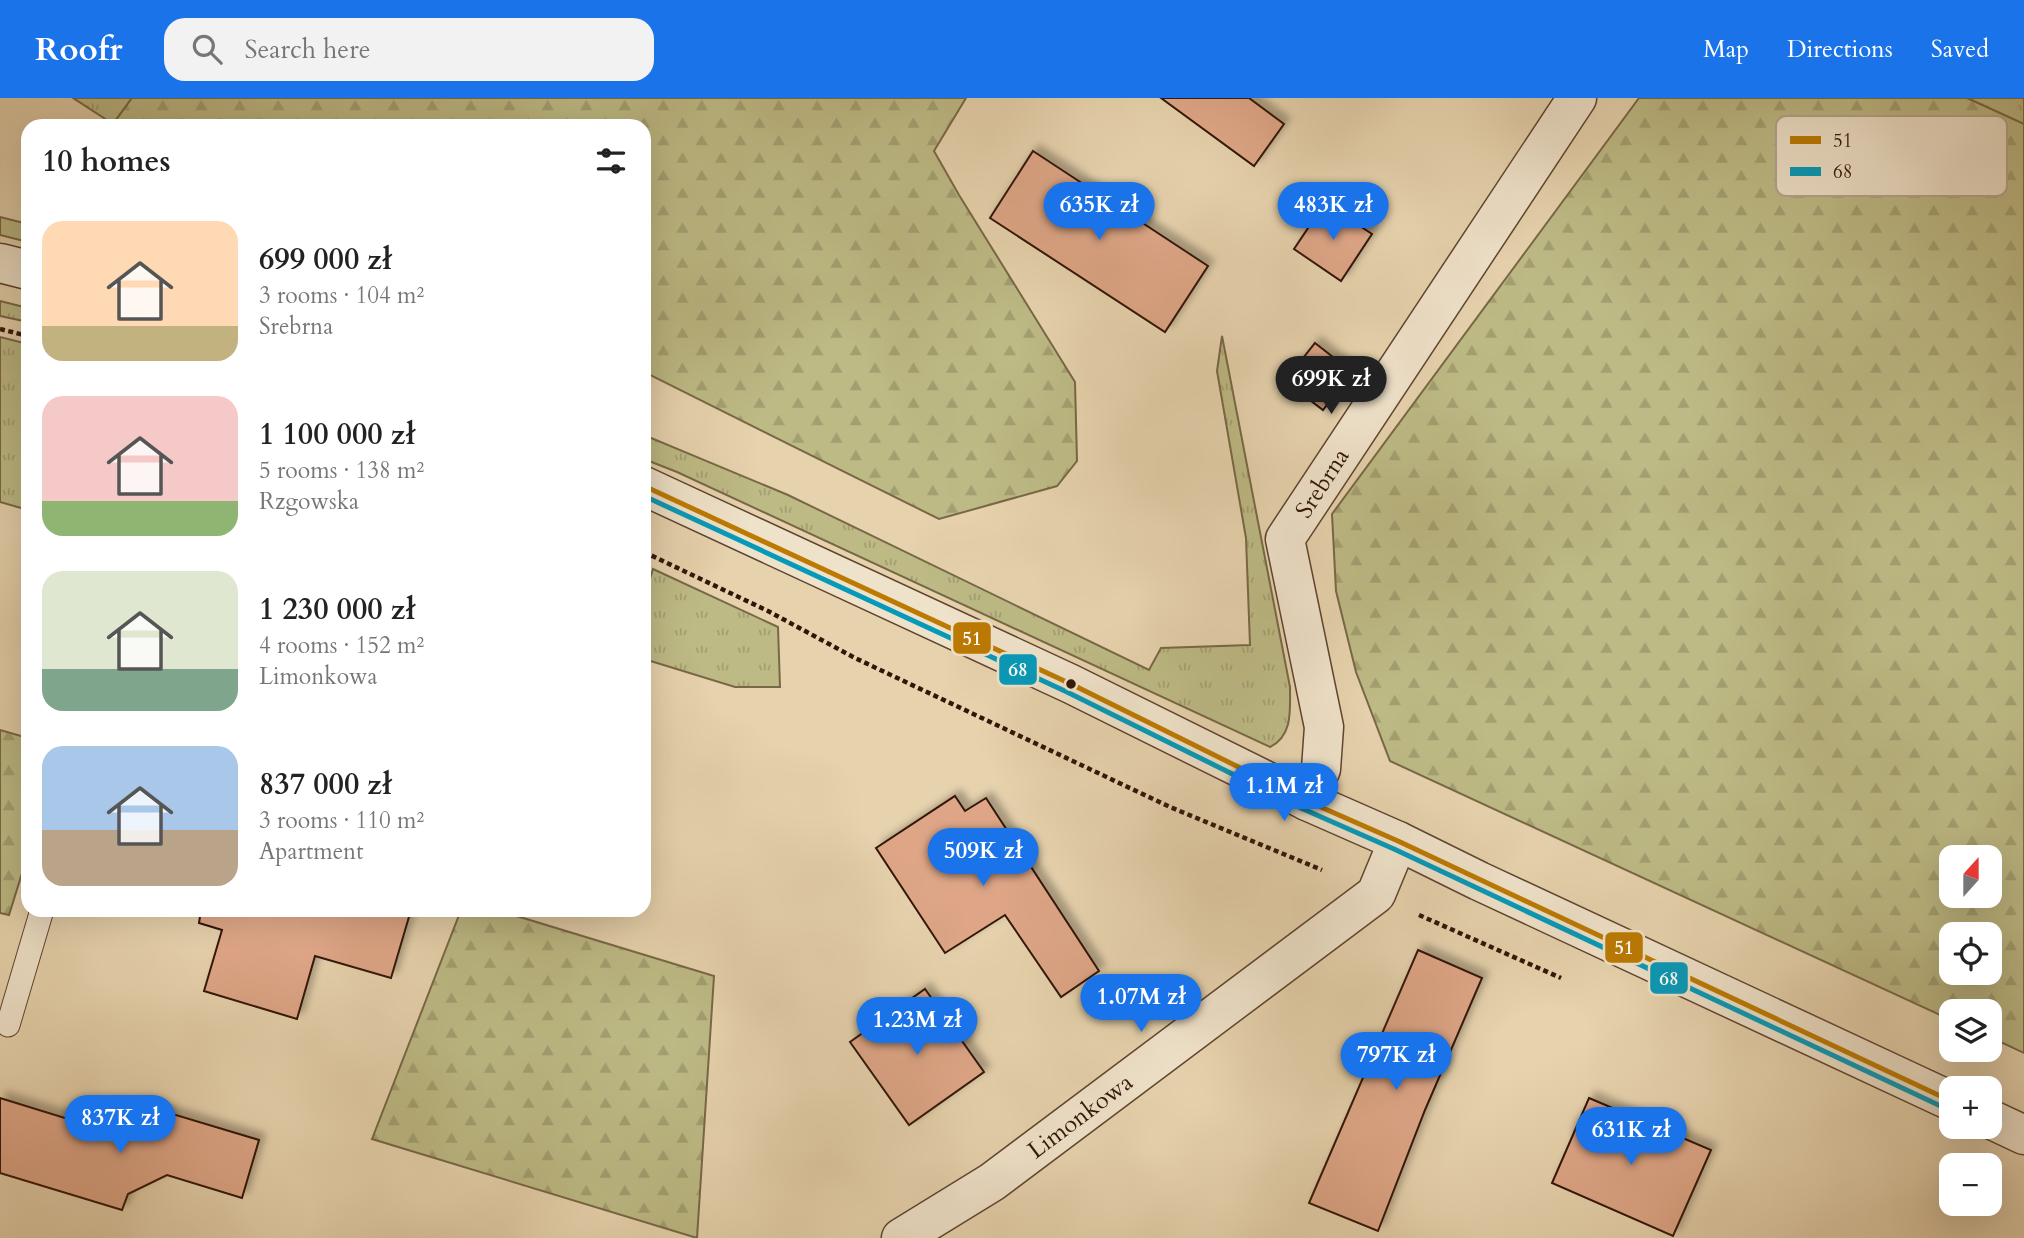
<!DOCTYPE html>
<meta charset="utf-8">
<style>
body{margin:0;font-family:Cardo,serif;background:#f2f2f2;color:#222;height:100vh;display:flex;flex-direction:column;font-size:26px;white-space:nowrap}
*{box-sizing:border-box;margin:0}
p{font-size:23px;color:#767676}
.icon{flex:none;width:38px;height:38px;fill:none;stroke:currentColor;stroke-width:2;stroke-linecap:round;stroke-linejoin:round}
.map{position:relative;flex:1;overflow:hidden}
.sheet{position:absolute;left:21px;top:21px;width:630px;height:798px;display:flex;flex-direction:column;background:#fff;border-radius:21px;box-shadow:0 7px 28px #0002}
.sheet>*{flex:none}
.needle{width:46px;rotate:21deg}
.tools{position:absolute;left:1939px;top:747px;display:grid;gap:14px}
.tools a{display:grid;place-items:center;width:63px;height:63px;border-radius:14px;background:#fff;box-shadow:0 7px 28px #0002;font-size:35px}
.price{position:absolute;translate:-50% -60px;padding:0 16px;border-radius:24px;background:#1a73e8;color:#fff;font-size:23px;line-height:46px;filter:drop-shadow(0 2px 4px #0008)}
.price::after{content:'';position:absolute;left:50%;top:42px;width:21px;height:16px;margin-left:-10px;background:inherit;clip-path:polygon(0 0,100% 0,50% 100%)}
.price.active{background:#222;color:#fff}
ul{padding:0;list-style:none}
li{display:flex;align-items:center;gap:21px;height:175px;padding:0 21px}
li span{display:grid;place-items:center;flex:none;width:196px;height:140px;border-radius:21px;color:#555}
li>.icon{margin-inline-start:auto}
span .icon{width:84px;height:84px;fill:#fffc;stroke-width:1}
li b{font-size:30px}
h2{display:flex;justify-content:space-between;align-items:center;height:84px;padding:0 21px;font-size:30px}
header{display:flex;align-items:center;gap:42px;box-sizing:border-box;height:98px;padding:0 35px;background:#1a73e8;color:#fff}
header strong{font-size:33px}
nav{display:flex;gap:38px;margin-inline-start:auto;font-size:24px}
.search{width:490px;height:63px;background:#f2f2f2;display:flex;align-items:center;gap:18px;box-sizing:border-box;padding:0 24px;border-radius:21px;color:#767676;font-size:26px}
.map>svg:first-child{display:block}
.grass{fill:url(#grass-tufts);stroke:#786846;stroke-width:2}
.forest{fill:url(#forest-firs);stroke:#786846;stroke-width:2;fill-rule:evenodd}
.building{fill:#dea687;stroke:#321507;stroke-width:2;filter:url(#shadow)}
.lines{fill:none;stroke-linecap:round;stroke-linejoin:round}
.service-casing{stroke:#5f4430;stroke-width:25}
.minor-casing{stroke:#5f4430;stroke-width:41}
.tertiary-casing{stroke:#5f4430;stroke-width:41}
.path{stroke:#321507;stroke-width:4.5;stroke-dasharray:5 3.5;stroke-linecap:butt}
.service{stroke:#efe2ca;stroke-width:23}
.minor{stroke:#efe2ca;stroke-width:38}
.tertiary{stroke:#efe2ca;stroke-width:38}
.bus-1-casing{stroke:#efe2ca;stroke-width:10}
.bus-2-casing{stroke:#efe2ca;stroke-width:10}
.bus-1{stroke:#bc7a02;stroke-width:5}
.bus-2{stroke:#059aba;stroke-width:5}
.bus-dot{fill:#321507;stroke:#efe2ca;stroke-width:2.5}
.labels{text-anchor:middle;stroke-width:7;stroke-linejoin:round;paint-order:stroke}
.street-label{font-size:24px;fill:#321507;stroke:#efe2ca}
.key{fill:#efe2ca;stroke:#b6a490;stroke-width:2}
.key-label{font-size:19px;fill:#321507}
.line-badge{stroke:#efe2ca;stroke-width:2.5}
.badge-label{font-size:19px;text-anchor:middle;font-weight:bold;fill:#fff}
</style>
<header>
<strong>Roofr</strong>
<div class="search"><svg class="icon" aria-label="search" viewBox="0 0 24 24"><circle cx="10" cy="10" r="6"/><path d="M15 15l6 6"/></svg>Search here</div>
<nav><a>Map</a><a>Directions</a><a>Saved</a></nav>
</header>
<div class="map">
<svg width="2024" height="1140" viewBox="0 0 2024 1140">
<defs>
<pattern id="grass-tufts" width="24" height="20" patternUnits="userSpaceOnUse" patternTransform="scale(1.75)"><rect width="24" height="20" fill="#bdba85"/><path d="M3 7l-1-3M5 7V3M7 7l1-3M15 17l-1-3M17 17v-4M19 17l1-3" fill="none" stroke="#a39f71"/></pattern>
<pattern id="forest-firs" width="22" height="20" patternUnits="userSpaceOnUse" patternTransform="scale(1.75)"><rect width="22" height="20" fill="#bdba85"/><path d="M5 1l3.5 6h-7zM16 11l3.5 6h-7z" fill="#a39f71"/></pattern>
<filter id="shadow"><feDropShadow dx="6" dy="-6" stdDeviation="3.5" flood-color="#0004"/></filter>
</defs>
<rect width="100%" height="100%" fill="#e6d2ad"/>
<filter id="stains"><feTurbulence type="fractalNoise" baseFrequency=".00286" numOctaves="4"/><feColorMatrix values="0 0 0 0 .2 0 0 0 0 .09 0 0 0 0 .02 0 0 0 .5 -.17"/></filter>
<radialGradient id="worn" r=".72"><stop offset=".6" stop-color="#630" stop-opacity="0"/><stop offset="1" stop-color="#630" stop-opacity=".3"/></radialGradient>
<g class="grass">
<path d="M73,0H132L113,26Z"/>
<path d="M1967,0H2024V26Z"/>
<path d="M0,119L28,126V144L0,137Z"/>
<path d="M0,203L28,210V224L0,218Z"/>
<path d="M1222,238L1290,589C1290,612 1293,638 1270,649L677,374L644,361V337L788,397L1149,572L1161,550L1250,547L1246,440L1217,273Z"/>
<path d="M0,239L28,246V412L0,404Z"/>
<path d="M653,471L778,529L780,589H735L644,561V500Z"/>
</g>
<g class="forest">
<path d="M132,0H966L934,53L959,97L1075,284L1077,363L1057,388L939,421L644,274V28H116L113,26Z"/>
<path d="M1639,0H1967L2024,26V955L1990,939V914H1951V922L1390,663L1356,574L1336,493L1332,416ZM1951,760H1990V798H1951ZM1951,836H1990V875H1951Z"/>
<path d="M0,632L28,640V756L9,817L0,815Z"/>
<path d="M461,812H497L714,878L697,1140L372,1041Z"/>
</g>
<g class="building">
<path d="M1161,0H1249L1284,26L1254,68Z"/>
<path d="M1033,53L1208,168L1165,234L990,120Z"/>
<path d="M1325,105L1372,136L1341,183L1294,151Z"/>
<path d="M1315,245L1352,274L1323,312L1285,283Z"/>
<path d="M955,698L965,713L986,700L1099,873L1061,899L1005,817L945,855L876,750Z"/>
<path d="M201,812H411L391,880L315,858L297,921L204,893L222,832L199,825Z"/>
<path d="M1418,852L1482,880L1425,1012L1378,1133L1309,1105Z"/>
<path d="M925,891L984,974L909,1027L850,944Z"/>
<path d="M0,1000L123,1038L166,1014L259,1042L242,1100L167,1077L128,1096L122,1112L0,1075Z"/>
<path d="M1589,1000L1711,1052L1673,1138L1552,1085Z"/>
</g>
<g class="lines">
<g class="service-casing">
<path id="service" d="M8,927L42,812"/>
</g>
<g class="minor-casing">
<g id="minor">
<path d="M1307,703L1321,671L1324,629L1285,441L1577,0"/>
<path d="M901,1140L992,1084L1376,796L1398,743"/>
</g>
</g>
<g class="tertiary-casing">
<g id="tertiary">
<path d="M0,165L28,172"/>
<path d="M644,388L1071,586L1307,703L1398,743L1479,783L1951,1003"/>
<path d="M1990,1021L2024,1037"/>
</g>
</g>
<g class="path">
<path d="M0,231L28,238"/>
<path d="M644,454L768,513L855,560L1170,709L1322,772"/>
<path d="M1419,817L1561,880"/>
</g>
<use href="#service" class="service"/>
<use href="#minor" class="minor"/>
<use href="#tertiary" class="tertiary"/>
<g class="bus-1-casing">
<path id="bus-1" d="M644,388L1071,586L1307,703L1398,743L1951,1003"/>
</g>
<g class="bus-2-casing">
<path id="bus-2" d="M644,398L1067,594L1303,711L1394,751L1947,1011"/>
</g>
<use href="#bus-1" class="bus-1"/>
<use href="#bus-2" class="bus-2"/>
</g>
<circle class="bus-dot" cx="1071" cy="586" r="6"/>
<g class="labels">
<g class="street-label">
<text transform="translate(1322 385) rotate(-57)" y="8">Srebrna</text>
<text transform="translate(1080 1018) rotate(-37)" y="8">Limonkowa</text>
</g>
</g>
<rect x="1776" y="18" width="231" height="80" rx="10" class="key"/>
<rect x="1790" y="38" width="31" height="8" fill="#bc7a02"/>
<rect x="1790" y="69" width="31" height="9" fill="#059aba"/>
<g class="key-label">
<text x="1833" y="49">51</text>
<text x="1833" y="80">68</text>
</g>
<g class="line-badge">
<rect x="952" y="523" width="40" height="34" rx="7" fill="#bc7a02"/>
<rect x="998" y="555" width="40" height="33" rx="7" fill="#059aba"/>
<rect x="1604" y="833" width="40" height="33" rx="7" fill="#bc7a02"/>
<rect x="1649" y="863" width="40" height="34" rx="7" fill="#059aba"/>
</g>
<g class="badge-label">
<text x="972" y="547">51</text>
<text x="1018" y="578">68</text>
<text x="1624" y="856">51</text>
<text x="1669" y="887">68</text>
</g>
<rect width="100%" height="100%" filter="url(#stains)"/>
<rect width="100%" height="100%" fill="url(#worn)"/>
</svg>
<div class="tools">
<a><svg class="needle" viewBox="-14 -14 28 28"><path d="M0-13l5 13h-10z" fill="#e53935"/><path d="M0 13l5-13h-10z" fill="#767676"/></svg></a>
<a><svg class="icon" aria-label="locate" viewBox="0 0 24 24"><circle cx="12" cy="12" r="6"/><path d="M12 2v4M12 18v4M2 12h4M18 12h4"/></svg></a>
<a><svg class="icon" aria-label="layers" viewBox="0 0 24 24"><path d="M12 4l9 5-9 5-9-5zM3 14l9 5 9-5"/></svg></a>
<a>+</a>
<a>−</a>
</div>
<b class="price" style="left:1099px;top:144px">635K zł</b>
<b class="price" style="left:1333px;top:144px">483K zł</b>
<b class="price active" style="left:1331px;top:318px">699K zł</b>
<b class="price" style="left:1284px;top:725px">1.1M zł</b>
<b class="price" style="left:983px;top:790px">509K zł</b>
<b class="price" style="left:1141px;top:936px">1.07M zł</b>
<b class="price" style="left:917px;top:959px">1.23M zł</b>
<b class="price" style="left:1396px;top:994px">797K zł</b>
<b class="price" style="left:120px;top:1057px">837K zł</b>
<b class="price" style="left:1631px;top:1069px">631K zł</b>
<section class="sheet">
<h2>10 homes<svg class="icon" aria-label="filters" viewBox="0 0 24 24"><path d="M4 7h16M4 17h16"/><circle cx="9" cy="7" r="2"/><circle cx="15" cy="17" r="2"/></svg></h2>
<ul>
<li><span style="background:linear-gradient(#ffd9b3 75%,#c2b280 0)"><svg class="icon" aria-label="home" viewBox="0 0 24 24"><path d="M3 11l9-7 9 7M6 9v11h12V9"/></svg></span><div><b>699 000 zł</b><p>3 rooms · 104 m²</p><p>Srebrna</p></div></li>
<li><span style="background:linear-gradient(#f6c9c9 75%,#8fb573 0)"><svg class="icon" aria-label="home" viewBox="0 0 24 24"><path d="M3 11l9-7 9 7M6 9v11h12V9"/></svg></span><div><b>1 100 000 zł</b><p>5 rooms · 138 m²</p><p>Rzgowska</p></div></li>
<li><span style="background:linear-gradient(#dfe7d0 70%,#7fa58c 0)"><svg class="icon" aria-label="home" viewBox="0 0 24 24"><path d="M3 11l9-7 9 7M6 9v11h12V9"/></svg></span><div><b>1 230 000 zł</b><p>4 rooms · 152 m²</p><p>Limonkowa</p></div></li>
<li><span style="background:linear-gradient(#a9c7e8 60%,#b9a48a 0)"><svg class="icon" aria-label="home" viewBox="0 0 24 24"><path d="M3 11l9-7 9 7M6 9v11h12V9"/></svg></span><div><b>837 000 zł</b><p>3 rooms · 110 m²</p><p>Apartment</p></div></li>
</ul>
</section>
</div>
